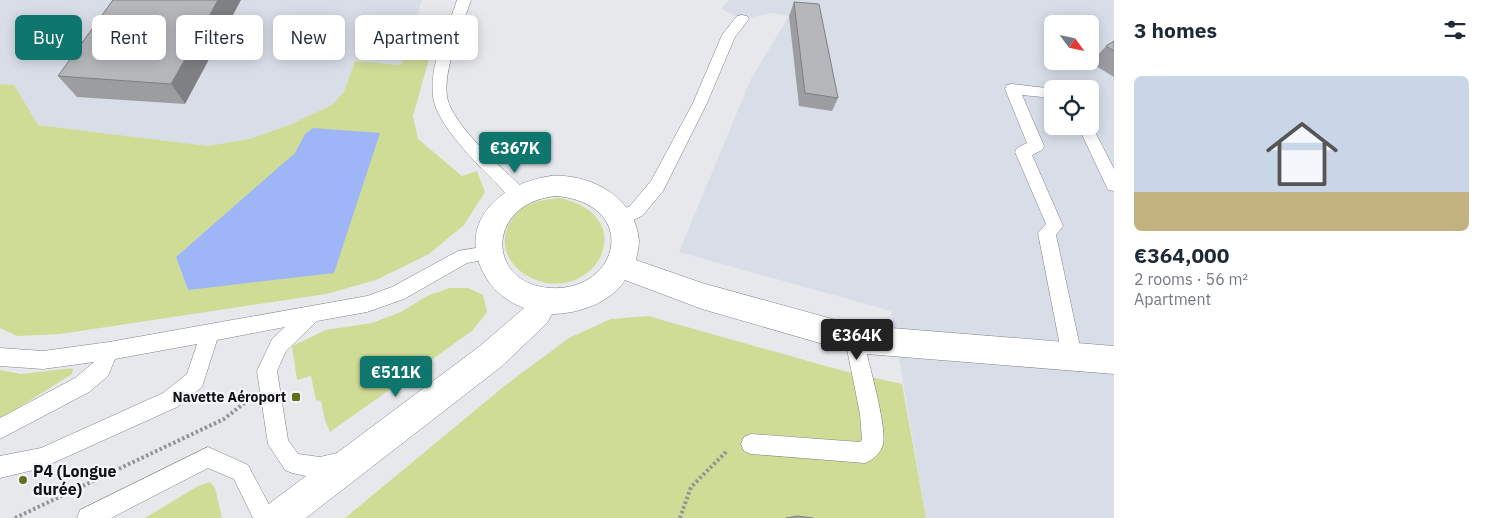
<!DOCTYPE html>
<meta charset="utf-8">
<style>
body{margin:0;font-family:"IBM Plex Sans",sans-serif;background:#f6f6f7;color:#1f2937;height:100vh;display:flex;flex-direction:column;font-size:19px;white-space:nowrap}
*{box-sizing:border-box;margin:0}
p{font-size:16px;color:#747a83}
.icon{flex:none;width:28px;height:28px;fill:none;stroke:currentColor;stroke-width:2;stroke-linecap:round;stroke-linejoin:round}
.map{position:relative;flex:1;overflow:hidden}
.sheet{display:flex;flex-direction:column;background:#fff;width:375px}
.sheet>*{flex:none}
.hud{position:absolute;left:15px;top:15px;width:475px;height:45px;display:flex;gap:10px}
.needle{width:32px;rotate:123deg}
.buttons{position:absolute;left:1044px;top:15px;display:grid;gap:10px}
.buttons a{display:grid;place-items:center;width:55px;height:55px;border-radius:8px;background:#fff;box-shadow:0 2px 12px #0003;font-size:25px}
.price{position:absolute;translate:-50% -42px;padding:0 11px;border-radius:5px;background:#0f766e;color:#fff;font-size:16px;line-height:32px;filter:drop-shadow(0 1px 2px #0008)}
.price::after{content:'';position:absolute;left:50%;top:30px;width:15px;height:11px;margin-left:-8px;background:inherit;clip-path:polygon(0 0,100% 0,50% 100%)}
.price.selected{background:#222;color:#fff}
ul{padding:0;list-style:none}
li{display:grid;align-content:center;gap:10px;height:265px;padding:0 20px}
li span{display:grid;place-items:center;height:155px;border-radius:8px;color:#555}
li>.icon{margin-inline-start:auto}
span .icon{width:90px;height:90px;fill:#fffc;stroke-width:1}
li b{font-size:21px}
h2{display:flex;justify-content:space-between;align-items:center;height:60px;padding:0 20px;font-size:21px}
.pill{padding:0 18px;border-radius:8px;background:#fff;box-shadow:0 2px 12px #0003;font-size:18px;line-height:45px}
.pill.selected{background:#0f766e;color:#fff}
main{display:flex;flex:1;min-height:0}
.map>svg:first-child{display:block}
.built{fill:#d8dde8;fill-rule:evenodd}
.green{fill:#cedc96;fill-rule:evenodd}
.water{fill:#9eb5f7}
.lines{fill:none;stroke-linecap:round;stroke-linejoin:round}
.lane-casing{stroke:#808286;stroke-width:1}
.street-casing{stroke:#808286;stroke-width:1}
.path{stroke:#929396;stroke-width:4;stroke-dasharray:2.5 2.5;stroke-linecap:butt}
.lane{fill:#fff;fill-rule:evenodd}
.street{fill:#fff;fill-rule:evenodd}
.wall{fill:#9c9da1}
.shaded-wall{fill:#7f8083}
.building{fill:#b5b7bb;stroke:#7f8083}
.poi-dot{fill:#64711b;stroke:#f3f5fa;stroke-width:2}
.labels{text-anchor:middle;stroke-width:4.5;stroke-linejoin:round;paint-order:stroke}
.poi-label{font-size:14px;font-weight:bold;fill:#111113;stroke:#f3f5fa;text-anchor:end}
.near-poi-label{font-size:16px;font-weight:bold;fill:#111113;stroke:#f3f5fa;text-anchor:start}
</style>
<main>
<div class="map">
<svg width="1114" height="518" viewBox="0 0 1114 518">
<rect width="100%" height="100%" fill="#e6e8ec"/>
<g class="built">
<path d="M0,0H422L401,65L355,61L344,92L332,105L289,125L250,139L208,146L38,125L14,85L0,84Z"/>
<path d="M729,0H1114V518H926L891,311L679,252L751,79L789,16L773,13L742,19L721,9ZM1052,24H1090V61H1052ZM1052,89H1090V126H1052Z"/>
</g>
<g class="green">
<path d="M412,30L434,41L413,116L418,139L462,176L477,171L485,192L464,225L429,254L376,280L326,294L60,334L17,336L0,328V84L14,85L38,125L208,146L250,139L289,125L332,105L344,92L355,61L401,65ZM296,153L188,290L176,257Z"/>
<path d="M560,198C640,216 599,299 539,281C527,277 518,271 511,261C497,241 508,214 530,204C540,200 549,199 560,198Z"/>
<path d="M450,288H468L483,295L487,312L472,331L330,432L325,420L321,401L316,400L311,376L297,380L292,346L326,330L372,323L401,312L427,296Z"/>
<path d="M648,316L840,370L902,384L926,518H345L507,384L569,338L611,319Z"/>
<path d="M73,368L72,374L0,419V370L21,374Z"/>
<path d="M210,482L215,488L222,518H145L198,486Z"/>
</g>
<path class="water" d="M313,128L380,133L334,273L188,290L176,257L295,153L305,134Z"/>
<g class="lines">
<g class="lane-casing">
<g id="lane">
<path d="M457,0H471C462,28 443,68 447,97C452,125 504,170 525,190L527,195L525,200C521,201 518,202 514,200C508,197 502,189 497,184C478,165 435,123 433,96C429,64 448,29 457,0Z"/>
<path d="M742,15L747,16L749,19L735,37L707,103L663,191L642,216L619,226L613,224L611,219L613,214L630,206L651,181L693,103L722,35L737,16Z"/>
<path d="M1012,84L1055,89H1052V98L1022,95L1044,146L1042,150L1032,155L1063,226L1056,235L1082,356L1079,362L1072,365L1065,362L1062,356L1038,233L1046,224L1015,152L1017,148L1027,143L1005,89L1007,85Z"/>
<path d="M1090,122L1114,169V191L1108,190L1078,126H1090Z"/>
<path d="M488,246L494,248L497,253L494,258L467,263L404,299L367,312L317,321L286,351L277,371L288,440L298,454L320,457L341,452L348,455L351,462L348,469L320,479L292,473L285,470L268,444L257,371L272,339L285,327L217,340L202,387L177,407L42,468L0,478V456L41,448L163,393L187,374L197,344L115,359L108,376L89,392L0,439V418L75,378L94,362L43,369L0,366V348L43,351L109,342L367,296L392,287L458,251Z"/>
<path d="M854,330L861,333L863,339C868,361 887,425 883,444C881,453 873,460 865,463L751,454L744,451L741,444L744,437L751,434L860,442L862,440L860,414L845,339L847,333Z"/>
<path d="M208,447L248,465L276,518H253L234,479L208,468L111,518H77L80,510Z"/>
</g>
</g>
<g class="street-casing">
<path id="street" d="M551,176C591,173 636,198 639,241C639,247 637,254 636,260L702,283L854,325L1114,346V374L854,353L702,309L625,280C611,303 577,314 552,314L547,323L502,366L306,518H261L266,506L480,346L524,308C504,300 491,289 482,270C458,219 504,182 551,176ZM556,196C640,203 621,292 550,288C486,284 485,203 556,196Z"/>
</g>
<g class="path">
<path d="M15,518L224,419L247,401"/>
<path d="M680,518L691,487L728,450"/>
</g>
<use href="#lane" class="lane"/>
<use href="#street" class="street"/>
</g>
<g class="wall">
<path d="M113,0L185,104L77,97L58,76Z"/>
<path d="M794,2L838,98L832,111L799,106L789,16Z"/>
<path d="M1114,41V77L1091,63L1106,46Z"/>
</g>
<path class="shaded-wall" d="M218,0H241L185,104L171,84Z"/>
<g class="building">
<path d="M113,0H218L171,84L58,76Z"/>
<path d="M794,2L819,4L838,98L805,93Z"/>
<path d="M1114,41V51L1106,46Z"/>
<path d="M797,516L813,518H786Z"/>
</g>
<g class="poi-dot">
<rect x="291" y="392" width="10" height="10" rx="2.5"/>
<circle cx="23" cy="480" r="5"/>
</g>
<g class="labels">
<g class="poi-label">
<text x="286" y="402">Navette Aéroport</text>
</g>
<g class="near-poi-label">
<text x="33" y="477">P4 (Longue<tspan x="33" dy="18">durée)</tspan></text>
</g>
</g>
</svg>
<div class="buttons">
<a><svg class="needle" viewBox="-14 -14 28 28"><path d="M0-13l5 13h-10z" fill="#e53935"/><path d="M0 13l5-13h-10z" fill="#747a83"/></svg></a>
<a><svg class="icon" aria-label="locate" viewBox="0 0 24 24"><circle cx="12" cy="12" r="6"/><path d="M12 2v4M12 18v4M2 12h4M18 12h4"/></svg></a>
</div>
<b class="price" style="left:515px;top:174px">€367K</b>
<b class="price selected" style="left:857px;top:361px">€364K</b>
<b class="price" style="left:396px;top:398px">€511K</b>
<div class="hud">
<a class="pill selected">Buy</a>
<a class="pill">Rent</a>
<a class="pill">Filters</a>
<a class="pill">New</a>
<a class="pill">Apartment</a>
</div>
</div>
<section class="sheet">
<h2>3 homes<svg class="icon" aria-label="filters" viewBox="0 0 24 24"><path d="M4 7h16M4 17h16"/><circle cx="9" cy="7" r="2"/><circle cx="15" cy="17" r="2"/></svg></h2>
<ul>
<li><span style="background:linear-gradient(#c9d6e8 75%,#c2b280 0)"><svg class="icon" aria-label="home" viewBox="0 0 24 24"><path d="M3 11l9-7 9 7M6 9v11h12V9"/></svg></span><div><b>€364,000</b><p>2 rooms · 56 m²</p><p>Apartment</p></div></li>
</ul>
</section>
</main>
